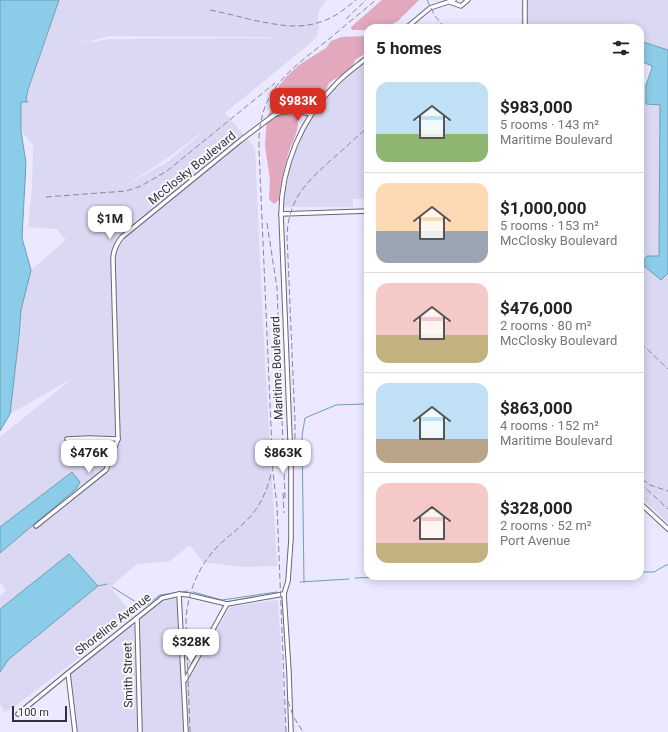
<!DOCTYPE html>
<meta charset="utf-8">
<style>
body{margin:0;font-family:Roboto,sans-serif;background:#f2f2f2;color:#222;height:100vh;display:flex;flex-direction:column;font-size:15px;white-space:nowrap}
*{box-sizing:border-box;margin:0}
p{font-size:13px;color:#767676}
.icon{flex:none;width:22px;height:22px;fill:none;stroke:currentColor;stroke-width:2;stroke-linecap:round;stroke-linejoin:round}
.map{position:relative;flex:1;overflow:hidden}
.details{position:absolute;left:364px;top:24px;width:280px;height:556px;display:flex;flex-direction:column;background:#fff;border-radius:12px;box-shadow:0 2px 10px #0003}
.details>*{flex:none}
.scale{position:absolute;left:12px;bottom:10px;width:55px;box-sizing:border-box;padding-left:4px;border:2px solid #32313b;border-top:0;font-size:11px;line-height:14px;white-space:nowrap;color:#32313b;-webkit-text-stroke:3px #f8f8fd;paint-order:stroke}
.price{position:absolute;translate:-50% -34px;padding:0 9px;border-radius:8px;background:#fff;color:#222;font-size:13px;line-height:26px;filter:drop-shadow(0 1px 2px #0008)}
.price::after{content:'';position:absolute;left:50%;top:24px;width:12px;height:9px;margin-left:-6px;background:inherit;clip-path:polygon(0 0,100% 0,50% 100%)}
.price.on{background:#d93025;color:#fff}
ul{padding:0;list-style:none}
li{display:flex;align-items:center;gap:12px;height:100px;padding:0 12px}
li+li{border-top:1px solid #e0e0e0}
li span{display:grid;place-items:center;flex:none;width:112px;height:80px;border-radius:12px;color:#555}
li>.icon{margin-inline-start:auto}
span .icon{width:48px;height:48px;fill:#fffc;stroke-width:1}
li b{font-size:17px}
h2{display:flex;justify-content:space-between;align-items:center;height:48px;padding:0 12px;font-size:17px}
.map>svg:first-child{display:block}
.built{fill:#dad8f2;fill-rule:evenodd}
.green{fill:#e1a8be}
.water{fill:#8bcce8;stroke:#709eb4}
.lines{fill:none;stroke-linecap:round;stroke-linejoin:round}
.stream{stroke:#709eb4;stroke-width:1}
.minor-casing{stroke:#69667e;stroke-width:5.5}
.minor{stroke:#fff;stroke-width:3.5}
.rail{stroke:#898797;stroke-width:1;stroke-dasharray:6 3;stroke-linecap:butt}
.labels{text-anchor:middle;stroke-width:4;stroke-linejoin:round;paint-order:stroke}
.street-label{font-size:12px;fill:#32313b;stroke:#f8f8fd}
</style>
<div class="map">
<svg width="668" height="732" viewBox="0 0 668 732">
<rect width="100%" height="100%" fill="#ebe8ff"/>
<g class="built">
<path d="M59,0H326L318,12L319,29L316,38H314V40L225,113L255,148L263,326L277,566L243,567L203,562L190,545L170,561L137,564L110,587L134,616L14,707L4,712L0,704V672L8,660L97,586L69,554L0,609V596L6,590L0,582V553L13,542L1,527H0V437L73,378L10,414L19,336L21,310L31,270L66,240L57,229L28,227L32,188L33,145L21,131V102L26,100ZM110,36L271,37V38L109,39L94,42L67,41H90ZM212,124L169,161L125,186L172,155Z"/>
<path d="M522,0H668V50L640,41V28L521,27Z"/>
<path d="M368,59V195L366,198L353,199V207H282L289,165L313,115L350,73Z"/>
<path d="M640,84L646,85V104H660L659,256L646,268L649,270L661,280L668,273V523L640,497Z"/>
<path d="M174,598H177L184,732H141L139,619L161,602L166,599Z"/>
<path d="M278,600L286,732H189L186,682L230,607Z"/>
<path d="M129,626H134L138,732H77L70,675L72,672Z"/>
</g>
<g class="green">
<path d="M382,0H419L398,21L385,28H368V30H352L351,27Z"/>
<path d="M367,36L368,37V52L355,60L353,65L347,74L338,77L329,83L325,93L318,100L311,105L303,106L296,109C298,117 299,125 296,133C295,138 292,143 290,148C285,164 280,183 279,200L274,204L269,199L270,180L265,146L267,117L272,108V100L278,87L287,76L299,65L326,48L331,41L341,37Z"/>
</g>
<g class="water">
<path d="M0,0H59L28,90L26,100L28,102H21V131L26,163L22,238L31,270L21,310L19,336L10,414L0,431Z"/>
<path d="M640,41L668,50V273L661,280L644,266V260L647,256H659L660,105L646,104V85L652,68V66L640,61Z"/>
<path d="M72,472L80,482L76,489L0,553V527Z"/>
<path d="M69,554L98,586L8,660L0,672V609Z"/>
</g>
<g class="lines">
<g class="stream">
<path d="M640,572H654L666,565H668"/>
<path d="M355,578L409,576"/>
<path d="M300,582L349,579"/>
<path d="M304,582L302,436L305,418L336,405L365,404L368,401"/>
<path d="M98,586L107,584"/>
<path d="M112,587L144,607L160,595L188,591"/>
<path d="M193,592L222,600L277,592"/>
</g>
<g class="minor-casing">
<g id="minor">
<path d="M525,0V28"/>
<path d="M450,2L461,6L468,0"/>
<path d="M525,27H579L593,28"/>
<path d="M406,28L430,8L454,0"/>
<path d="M281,214L368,211"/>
<path d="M118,439L113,260C113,251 116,244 122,237L241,140L274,115C286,109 299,111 311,114"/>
<path d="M640,503L668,529"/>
<path d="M36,526L106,470L118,439L89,438L67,439"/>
<path d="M179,594L186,732"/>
<path d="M137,618L140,731"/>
<path d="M68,673L75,732"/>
<path d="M185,680L227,604"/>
<path d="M18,714L68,673L162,598L179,594L189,595L227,604L284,594"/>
<path d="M291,732L289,672L284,594L288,581L291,539V464L281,214C281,167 302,118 335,85C345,74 357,66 368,57"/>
</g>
</g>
<use href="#minor" class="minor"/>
<g class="rail">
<path d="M427,0L435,16L445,28"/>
<path d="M210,10C224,13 238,16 252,20C279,25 302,31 328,19C338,15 347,7 356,0"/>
<path d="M346,19L366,0"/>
<path d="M46,197L126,191L141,186L167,171L275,83"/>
<path d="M267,223L277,288L285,498"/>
<path d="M640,344L646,348L668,369"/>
<path d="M295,439V421L287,235C289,198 306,183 331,160C343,150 354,139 366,129"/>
<path d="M642,479L650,485L668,491"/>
<path d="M640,483L668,509"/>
<path d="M283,493L284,513"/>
<path d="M288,701L293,716L303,732"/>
<path d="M190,732L186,619C188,592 198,567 217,547C226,538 236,531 245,522C258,510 267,492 271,474"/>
<path d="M286,732L277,505L273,473L259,150C257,94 284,74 324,43C341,29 359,14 376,0"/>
</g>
</g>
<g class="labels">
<g class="street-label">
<text transform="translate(192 168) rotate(-39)" y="4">McClosky Boulevard</text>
<text transform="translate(277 368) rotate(-92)" y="4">Maritime Boulevard</text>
<text transform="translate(113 624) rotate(-38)" y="4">Shoreline Avenue</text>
<text transform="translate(128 675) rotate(-91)" y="4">Smith Street</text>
</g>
</g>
</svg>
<div class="scale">100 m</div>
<b class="price on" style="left:298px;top:122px">$983K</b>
<b class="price" style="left:110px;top:240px">$1M</b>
<b class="price" style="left:89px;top:474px">$476K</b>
<b class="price" style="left:283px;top:474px">$863K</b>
<b class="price" style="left:191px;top:663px">$328K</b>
<section class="details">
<h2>5 homes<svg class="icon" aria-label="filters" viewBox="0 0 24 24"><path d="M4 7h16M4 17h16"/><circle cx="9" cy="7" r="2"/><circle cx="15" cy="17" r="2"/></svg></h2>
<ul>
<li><span style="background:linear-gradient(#bfe0f5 65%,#8fb573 0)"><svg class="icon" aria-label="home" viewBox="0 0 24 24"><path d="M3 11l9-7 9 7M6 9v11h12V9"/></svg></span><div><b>$983,000</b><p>5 rooms · 143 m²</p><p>Maritime Boulevard</p></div></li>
<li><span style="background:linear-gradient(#ffd9b3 60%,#9aa5b1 0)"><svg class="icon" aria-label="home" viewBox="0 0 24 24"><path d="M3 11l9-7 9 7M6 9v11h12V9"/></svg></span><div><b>$1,000,000</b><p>5 rooms · 153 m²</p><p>McClosky Boulevard</p></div></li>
<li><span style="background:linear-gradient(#f6c9c9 65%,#c2b280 0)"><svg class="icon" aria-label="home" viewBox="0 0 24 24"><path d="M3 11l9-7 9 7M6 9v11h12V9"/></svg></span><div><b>$476,000</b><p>2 rooms · 80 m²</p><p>McClosky Boulevard</p></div></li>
<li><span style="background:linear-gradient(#bfe0f5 70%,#b9a48a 0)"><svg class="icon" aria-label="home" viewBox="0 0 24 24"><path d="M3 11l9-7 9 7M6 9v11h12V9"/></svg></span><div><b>$863,000</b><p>4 rooms · 152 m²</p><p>Maritime Boulevard</p></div></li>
<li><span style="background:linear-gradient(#f6c9c9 75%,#c2b280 0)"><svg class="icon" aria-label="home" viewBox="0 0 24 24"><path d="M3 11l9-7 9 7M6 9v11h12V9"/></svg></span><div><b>$328,000</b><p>2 rooms · 52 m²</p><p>Port Avenue</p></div></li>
</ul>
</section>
</div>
